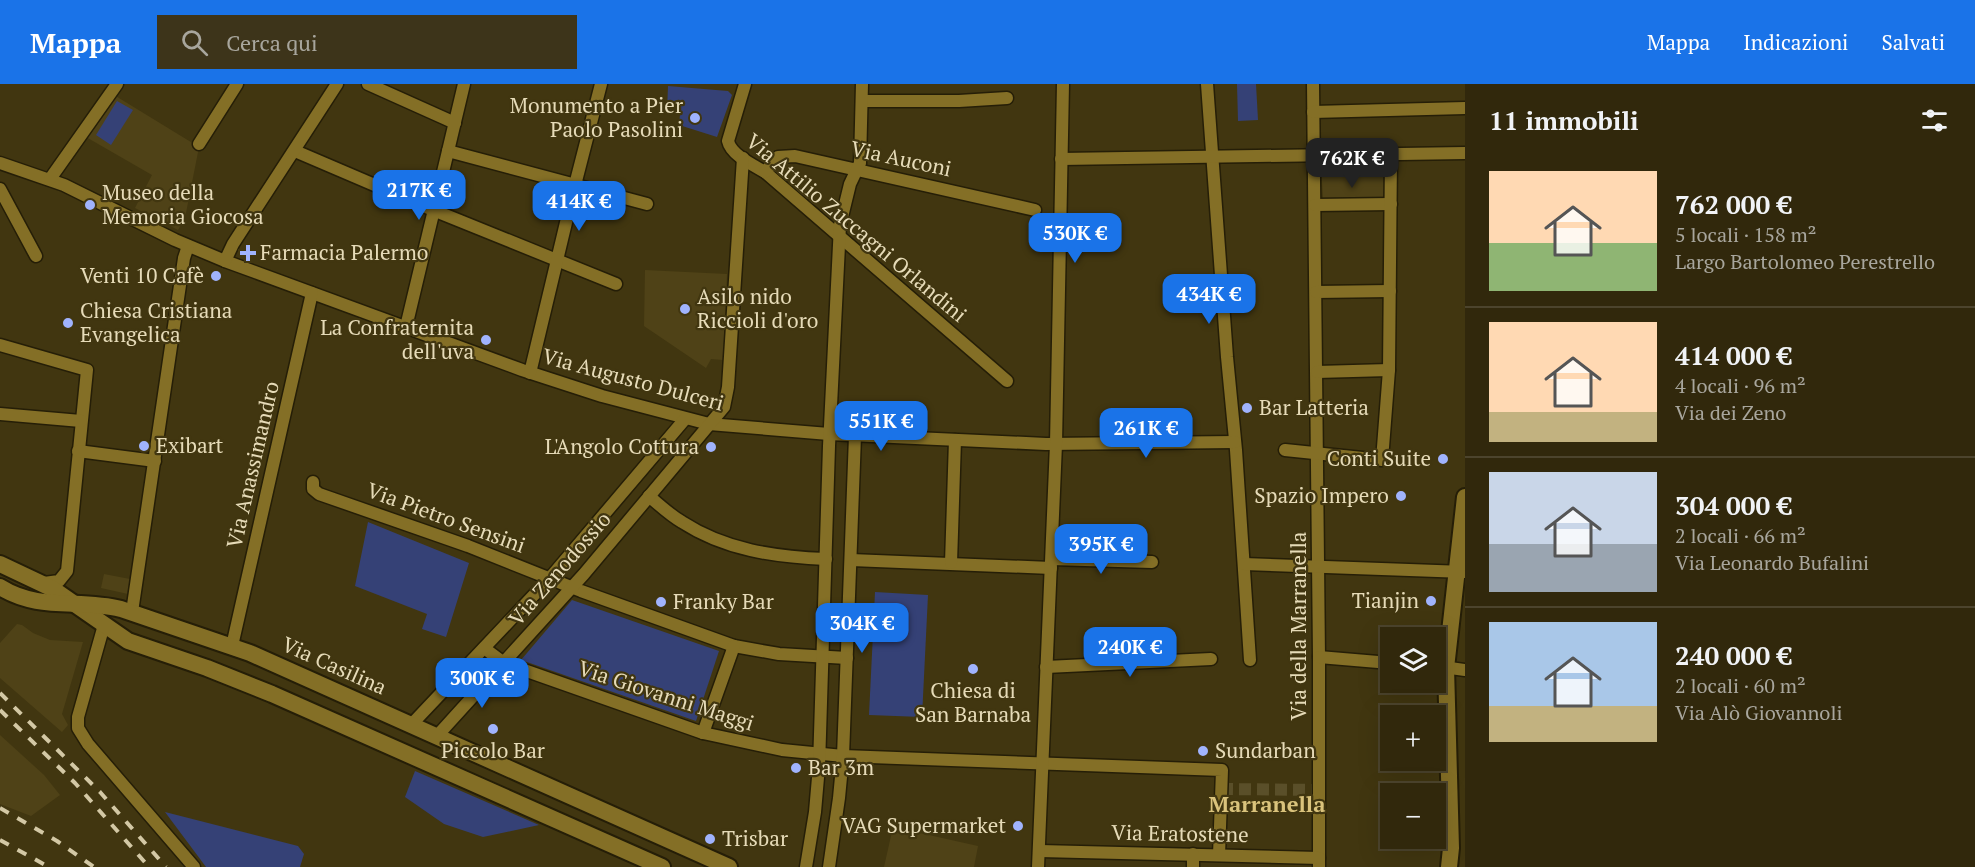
<!DOCTYPE html>
<html lang="it">
<meta charset="utf-8">
<style>
body{margin:0;font-family:"PT Serif",serif;background:#3d341a;color:#f1f3f6;height:100vh;display:flex;flex-direction:column;font-size:22px;white-space:nowrap}
*{box-sizing:border-box;margin:0}
p{font-size:20px;color:#a8a69d}
.icon{flex:none;width:33px;height:33px;fill:none;stroke:currentColor;stroke-width:2;stroke-linecap:round;stroke-linejoin:round}
.map{position:relative;flex:1;overflow:hidden}
.drawer{display:flex;flex-direction:column;background:#31280c;width:510px}
.drawer>*{flex:none}
.controls{position:absolute;left:1380px;top:543px;display:grid;gap:12px}
.controls a{display:grid;place-items:center;width:66px;height:66px;border-radius:0px;background:#31280c;box-shadow:0 6px 24px #0002,0 0 0 2px #4c442d;font-size:30px}
.price{position:absolute;translate:-50% -51px;padding:0 14px;border-radius:12px;background:#1a73e8;color:#fff;font-size:20px;line-height:39px;filter:drop-shadow(0 2px 3px #0008)}
.price::after{content:'';position:absolute;left:50%;top:36px;width:18px;height:14px;margin-left:-9px;background:inherit;clip-path:polygon(0 0,100% 0,50% 100%)}
.price.active{background:#222;color:#fff}
ul{padding:0;list-style:none}
li{display:flex;align-items:center;gap:18px;height:150px;padding:0 24px}
li+li{border-top:2px solid #4c442d}
li span{display:grid;place-items:center;flex:none;width:168px;height:120px;border-radius:0px;color:#555}
li>.icon{margin-inline-start:auto}
span .icon{width:72px;height:72px;fill:#fffc;stroke-width:1}
li b{font-size:26px}
h2{display:flex;justify-content:space-between;align-items:center;height:72px;padding:0 24px;font-size:26px}
header{display:flex;align-items:center;gap:36px;box-sizing:border-box;height:84px;padding:0 30px;background:#1a73e8;color:#fff}
header strong{font-size:28px}
nav{display:flex;gap:33px;margin-inline-start:auto;font-size:21px}
.search{width:420px;height:54px;background:#3d341a;display:flex;align-items:center;gap:15px;box-sizing:border-box;padding:0 21px;border-radius:0px;color:#a8a69d;font-size:22px}
main{display:flex;flex:1;min-height:0}
.map>svg:first-child{display:block}
.built{fill:#4f4217}
.green{fill:#354176}
.lines{fill:none;stroke-linecap:round;stroke-linejoin:round}
.street-tunnel{stroke:#5a4f29;stroke-width:12;stroke-dasharray:12 6;stroke-linecap:butt}
.street-casing{stroke:#251e07;stroke-width:15}
.secondary-casing{stroke:#251e07;stroke-width:20}
.street{stroke:#846f26;stroke-width:12}
.secondary{stroke:#846f26;stroke-width:16}
.rail{stroke:#d3c8a5;stroke-width:4;stroke-dasharray:10 10;stroke-linecap:butt}
.poi-dot{fill:#a0b3fd;stroke:#413610;stroke-width:2}
.labels{text-anchor:middle;stroke-width:4.5;stroke-linejoin:round;paint-order:stroke}
.poi-label{font-size:21px;fill:#e6dbb8;stroke:#413610;text-anchor:start}
.street-label{font-size:21px;fill:#e6dbb8;stroke:#413610}
.neighbourhood-label{font-size:22px;font-weight:bold;fill:#dac37c;stroke:#413610}
</style>
<header>
<strong>Mappa</strong>
<div class="search"><svg class="icon" aria-label="search" viewBox="0 0 24 24"><circle cx="10" cy="10" r="6"/><path d="M15 15l6 6"/></svg>Cerca qui</div>
<nav><a>Mappa</a><a>Indicazioni</a><a>Salvati</a></nav>
</header>
<main>
<div class="map">
<svg width="1465" height="783" viewBox="0 0 1465 783">
<rect width="100%" height="100%" fill="#413610"/>
<g class="built">
<path d="M114,11L199,63L185,134L178,146L135,124L152,91L86,53Z"/>
<path d="M1386,79V114H1323L1321,81Z"/>
<path d="M645,186L727,190L723,276L711,275L706,284L644,242Z"/>
<path d="M104,490L130,495L128,510L101,504Z"/>
<path d="M17,540L22,541L33,549L50,556L83,558L62,630L68,641L62,648L0,594V559Z"/>
<path d="M0,651L44,691L60,711L31,732L0,720Z"/>
<path d="M893,743L978,762L974,783H884Z"/>
</g>
<g class="green">
<path d="M1237,0H1256L1258,36L1238,37Z"/>
<path d="M668,2L728,7L732,11L717,53L679,41L680,30L667,28Z"/>
<path d="M117,17L133,26L111,61L96,51Z"/>
<path d="M368,438L469,479L446,553L422,545L427,530L355,502Z"/>
<path d="M875,508L928,511L922,633L869,631Z"/>
<path d="M572,516L719,567L696,637L521,576Z"/>
<path d="M415,687L539,741L483,753L444,740L405,713Z"/>
<path d="M165,728L298,762L304,770L300,783H206Z"/>
<path d="M1390,740V754L1416,755V763L1382,766L1381,741Z"/>
</g>
<g class="lines">
<path class="street-tunnel" d="M1221,705L1319,706"/>
<g class="street-casing">
<g id="street">
<path d="M368,0L455,39"/>
<path d="M745,0L728,57C731,71 753,81 765,88L1007,297"/>
<path d="M1207,0L1227,273L1236,366L1250,576"/>
<path d="M1313,0L1319,573V783"/>
<path d="M862,17H959L1007,14"/>
<path d="M1313,28L1465,24"/>
<path d="M199,60L237,0"/>
<path d="M295,67L433,126L616,200"/>
<path d="M448,67L647,120"/>
<path d="M1061,75L1465,69"/>
<path d="M0,79L64,101L175,156L225,177L522,286L602,312L709,340L829,350L1046,360L1235,358"/>
<path d="M765,88L778,73L795,72L1035,126"/>
<path d="M50,95L117,0"/>
<path d="M0,105L36,172"/>
<path d="M1315,121L1391,120"/>
<path d="M225,177L233,160L337,0"/>
<path d="M1316,208L1390,207"/>
<path d="M406,243L464,0"/>
<path d="M0,261L87,286L67,487L59,497L44,499"/>
<path d="M1317,288L1389,286"/>
<path d="M530,289L575,101L601,0"/>
<path d="M0,330L81,337"/>
<path d="M1285,366L1382,376L1389,286L1391,71"/>
<path d="M78,367L155,377"/>
<path d="M313,398V405L319,410L468,462L581,507L734,562L779,570L847,574"/>
<path d="M649,412C659,421 670,431 682,438C725,466 775,473 826,475"/>
<path d="M1052,475L1152,478"/>
<path d="M851,476L1051,484"/>
<path d="M951,479L955,356"/>
<path d="M1244,480L1465,488"/>
<path d="M132,528L184,174L188,162"/>
<path d="M104,541L78,633V644L88,660L194,783"/>
<path d="M232,562L312,209"/>
<path d="M484,564L504,579L703,649L782,666L843,672L1222,686L1219,771"/>
<path d="M1319,573L1390,579"/>
<path d="M1436,582L1465,586"/>
<path d="M1046,583L1211,575"/>
<path d="M411,641L550,494L685,335"/>
<path d="M703,649L734,562"/>
<path d="M437,652L584,490L724,323L728,303L743,74"/>
<path d="M1040,767L1319,774"/>
<path d="M806,783L815,728L819,682L829,362L840,141L850,100L860,79L862,0"/>
<path d="M829,783L839,714L843,672L855,352"/>
<path d="M1038,783L1056,360L1063,0"/>
<path d="M1193,783V770"/>
</g>
</g>
<g class="secondary-casing">
<g id="secondary">
<path d="M0,480L53,505L128,557L207,584L272,610L662,783"/>
<path d="M0,503C40,528 79,514 121,525L250,569L729,783"/>
<path d="M1449,783L1451,764L1446,584L1465,413"/>
</g>
</g>
<use href="#street" class="street"/>
<use href="#secondary" class="secondary"/>
<g class="rail">
<path d="M0,609L100,708L166,783"/>
<path d="M0,626L75,699L149,783"/>
<path d="M0,724L57,757L94,783"/>
<path d="M0,756L49,783"/>
</g>
</g>
<g class="poi-dot">
<circle cx="695" cy="34" r="6"/>
<circle cx="90" cy="121" r="6"/>
<path d="M245 160h6v6h6v6h-6v6h-6v-6h-6v-6h6z"/>
<circle cx="216" cy="192" r="6"/>
<circle cx="685" cy="225" r="6"/>
<circle cx="68" cy="239" r="6"/>
<circle cx="486" cy="256" r="6"/>
<circle cx="1247" cy="324" r="6"/>
<circle cx="144" cy="362" r="6"/>
<circle cx="711" cy="363" r="6"/>
<circle cx="1443" cy="375" r="6"/>
<circle cx="1401" cy="412" r="6"/>
<circle cx="1431" cy="517" r="6"/>
<circle cx="661" cy="518" r="6"/>
<circle cx="973" cy="585" r="6"/>
<circle cx="493" cy="645" r="6"/>
<circle cx="1203" cy="667" r="6"/>
<circle cx="796" cy="684" r="6"/>
<circle cx="1018" cy="742" r="6"/>
<circle cx="710" cy="755" r="6"/>
</g>
<g class="labels">
<g class="poi-label">
<text x="683" y="29" text-anchor="end">Monumento a Pier<tspan x="683" dy="24">Paolo Pasolini</tspan></text>
<text x="102" y="116">Museo della<tspan x="102" dy="24">Memoria Giocosa</tspan></text>
<text x="260" y="176">Farmacia Palermo</text>
<text x="204" y="199" text-anchor="end">Venti 10 Cafè</text>
<text x="697" y="220">Asilo nido<tspan x="697" dy="24">Riccioli d'oro</tspan></text>
<text x="80" y="234">Chiesa Cristiana<tspan x="80" dy="24">Evangelica</tspan></text>
<text x="474" y="251" text-anchor="end">La Confraternita<tspan x="474" dy="24">dell'uva</tspan></text>
<text x="1259" y="331">Bar Latteria</text>
<text x="156" y="369">Exibart</text>
<text x="699" y="370" text-anchor="end">L'Angolo Cottura</text>
<text x="1431" y="382" text-anchor="end">Conti Suite</text>
<text x="1389" y="419" text-anchor="end">Spazio Impero</text>
<text x="1419" y="524" text-anchor="end">Tianjin</text>
<text x="673" y="525">Franky Bar</text>
<text x="973" y="614" text-anchor="middle">Chiesa di<tspan x="973" dy="24">San Barnaba</tspan></text>
<text x="493" y="674" text-anchor="middle">Piccolo Bar</text>
<text x="1215" y="674">Sundarban</text>
<text x="808" y="691">Bar 3m</text>
<text x="1006" y="749" text-anchor="end">VAG Supermarket</text>
<text x="722" y="762">Trisbar</text>
</g>
<g class="street-label">
<text transform="translate(901 75) rotate(12)" y="7">Via Auconi</text>
<text transform="translate(856 144) rotate(40)" y="7">Via Attilio Zuccagni Orlandini</text>
<text transform="translate(633 296) rotate(15)" y="7">Via Augusto Dulceri</text>
<text transform="translate(253 381) rotate(-77)" y="7">Via Anassimandro</text>
<text transform="translate(446 434) rotate(20)" y="7">Via Pietro Sensini</text>
<text transform="translate(560 485) rotate(-49)" y="7">Via Zenodossio</text>
<text transform="translate(1299 542) rotate(-90)" y="7">Via della Marranella</text>
<text transform="translate(334 582) rotate(24)" y="7">Via Casilina</text>
<text transform="translate(666 612) rotate(18)" y="7">Via Giovanni Maggi</text>
<text transform="translate(1180 750) rotate(1)" y="7">Via Eratostene</text>
</g>
<g class="neighbourhood-label">
<text x="1267" y="728">Marranella</text>
</g>
</g>
</svg>
<div class="controls">
<a><svg class="icon" aria-label="layers" viewBox="0 0 24 24"><path d="M12 4l9 5-9 5-9-5zM3 14l9 5 9-5"/></svg></a>
<a>+</a>
<a>−</a>
</div>
<b class="price active" style="left:1352px;top:105px">762K €</b>
<b class="price" style="left:419px;top:137px">217K €</b>
<b class="price" style="left:579px;top:148px">414K €</b>
<b class="price" style="left:1075px;top:180px">530K €</b>
<b class="price" style="left:1209px;top:241px">434K €</b>
<b class="price" style="left:881px;top:368px">551K €</b>
<b class="price" style="left:1146px;top:375px">261K €</b>
<b class="price" style="left:1101px;top:491px">395K €</b>
<b class="price" style="left:862px;top:570px">304K €</b>
<b class="price" style="left:1130px;top:594px">240K €</b>
<b class="price" style="left:482px;top:625px">300K €</b>
</div>
<section class="drawer">
<h2>11 immobili<svg class="icon" aria-label="filters" viewBox="0 0 24 24"><path d="M4 7h16M4 17h16"/><circle cx="9" cy="7" r="2"/><circle cx="15" cy="17" r="2"/></svg></h2>
<ul>
<li><span style="background:linear-gradient(#ffd9b3 60%,#8fb573 0)"><svg class="icon" aria-label="home" viewBox="0 0 24 24"><path d="M3 11l9-7 9 7M6 9v11h12V9"/></svg></span><div><b>762 000 €</b><p>5 locali · 158 m²</p><p>Largo Bartolomeo Perestrello</p></div></li>
<li><span style="background:linear-gradient(#ffd9b3 75%,#c2b280 0)"><svg class="icon" aria-label="home" viewBox="0 0 24 24"><path d="M3 11l9-7 9 7M6 9v11h12V9"/></svg></span><div><b>414 000 €</b><p>4 locali · 96 m²</p><p>Via dei Zeno</p></div></li>
<li><span style="background:linear-gradient(#c9d6e8 60%,#9aa5b1 0)"><svg class="icon" aria-label="home" viewBox="0 0 24 24"><path d="M3 11l9-7 9 7M6 9v11h12V9"/></svg></span><div><b>304 000 €</b><p>2 locali · 66 m²</p><p>Via Leonardo Bufalini</p></div></li>
<li><span style="background:linear-gradient(#a9c7e8 70%,#c2b280 0)"><svg class="icon" aria-label="home" viewBox="0 0 24 24"><path d="M3 11l9-7 9 7M6 9v11h12V9"/></svg></span><div><b>240 000 €</b><p>2 locali · 60 m²</p><p>Via Alò Giovannoli</p></div></li>
</ul>
</section>
</main>
